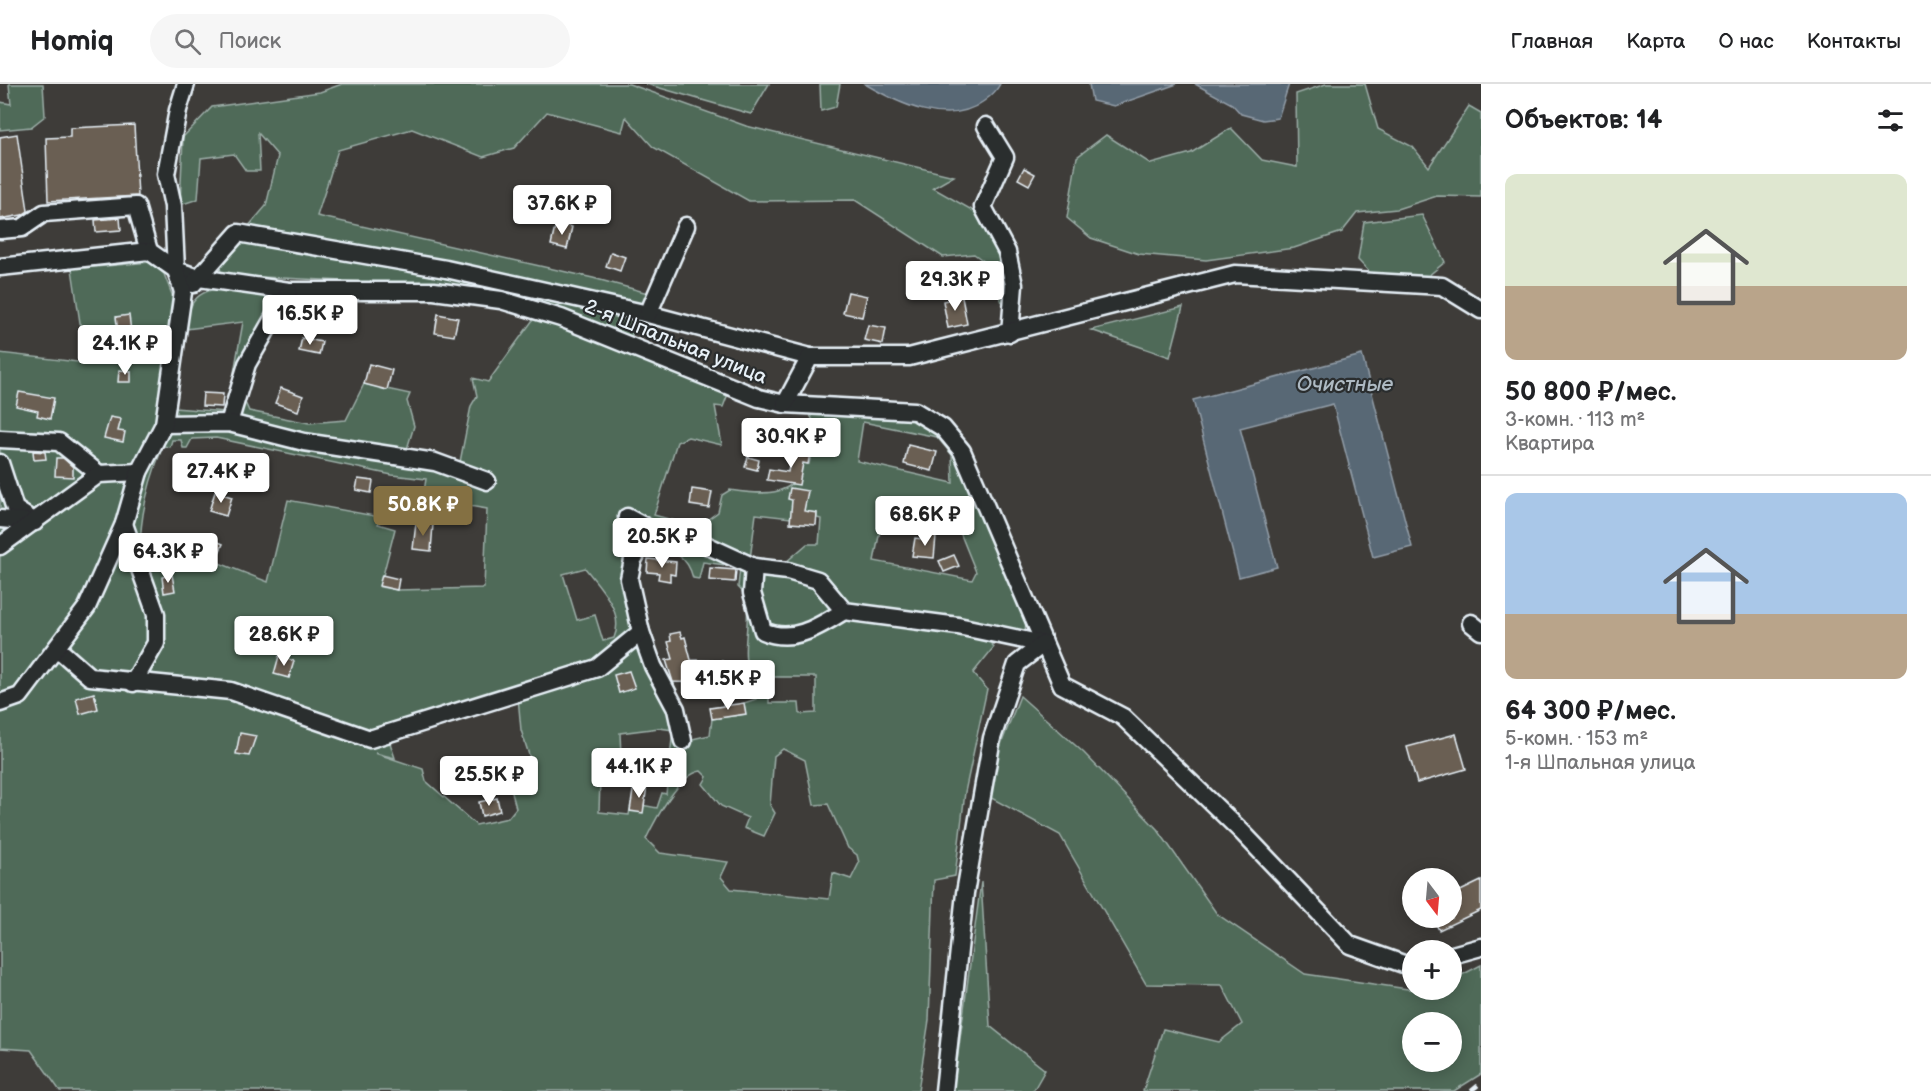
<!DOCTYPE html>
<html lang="ru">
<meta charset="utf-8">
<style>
body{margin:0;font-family:"Balsamiq Sans",sans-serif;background:#f6f6f6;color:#202124;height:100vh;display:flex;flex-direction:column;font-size:22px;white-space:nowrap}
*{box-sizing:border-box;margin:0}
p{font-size:20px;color:#757577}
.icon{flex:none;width:33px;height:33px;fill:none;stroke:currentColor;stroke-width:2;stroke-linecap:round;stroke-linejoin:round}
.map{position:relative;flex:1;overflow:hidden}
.details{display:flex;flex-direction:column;background:#fff;width:450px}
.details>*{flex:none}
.needle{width:39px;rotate:164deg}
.fabs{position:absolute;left:1402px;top:784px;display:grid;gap:12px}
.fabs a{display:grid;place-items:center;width:60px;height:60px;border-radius:50%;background:#fff;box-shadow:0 3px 15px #0003;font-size:30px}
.price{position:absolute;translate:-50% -51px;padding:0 14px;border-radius:6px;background:#fff;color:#222;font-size:20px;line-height:39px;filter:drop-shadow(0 2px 3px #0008)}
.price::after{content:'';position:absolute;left:50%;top:36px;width:18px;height:14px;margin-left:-9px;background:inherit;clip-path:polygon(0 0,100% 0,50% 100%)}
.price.active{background:#847042;color:#fff}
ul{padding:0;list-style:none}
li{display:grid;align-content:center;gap:12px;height:318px;padding:0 24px}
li+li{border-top:2px solid #e0e0e0}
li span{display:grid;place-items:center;height:186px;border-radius:12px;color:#555}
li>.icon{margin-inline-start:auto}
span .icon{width:108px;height:108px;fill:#fffc;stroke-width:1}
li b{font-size:26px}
h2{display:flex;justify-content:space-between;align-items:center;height:72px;padding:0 24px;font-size:26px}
header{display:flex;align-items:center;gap:36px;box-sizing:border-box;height:84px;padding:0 30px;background:#fff;border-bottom:2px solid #e0e0e0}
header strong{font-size:28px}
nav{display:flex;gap:33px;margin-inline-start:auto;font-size:21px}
.search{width:420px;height:54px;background:#f6f6f6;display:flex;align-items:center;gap:15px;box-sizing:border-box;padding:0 21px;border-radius:33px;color:#757577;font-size:22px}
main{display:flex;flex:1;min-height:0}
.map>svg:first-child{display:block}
.green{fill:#506a58;stroke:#9caea8;stroke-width:1.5;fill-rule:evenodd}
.water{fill:#586774;stroke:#929ea9;stroke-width:1.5}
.building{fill:#6b5f52;stroke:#e8f1f8;stroke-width:1.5}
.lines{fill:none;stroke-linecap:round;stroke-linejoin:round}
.minor-casing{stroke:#e8f1f8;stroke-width:21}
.minor{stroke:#2a2d2e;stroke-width:16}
.rail{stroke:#e8f1f8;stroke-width:4;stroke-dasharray:9 4.5;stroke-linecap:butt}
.labels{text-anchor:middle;stroke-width:4.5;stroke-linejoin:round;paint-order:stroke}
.street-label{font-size:20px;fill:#e8f1f8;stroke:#2a2d2e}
.water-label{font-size:21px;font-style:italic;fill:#aebac3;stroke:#2a2d2e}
</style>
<header>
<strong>Homiq</strong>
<div class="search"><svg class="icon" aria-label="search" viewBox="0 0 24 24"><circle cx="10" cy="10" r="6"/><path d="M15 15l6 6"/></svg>Поиск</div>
<nav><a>Главная</a><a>Карта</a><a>О нас</a><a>Контакты</a></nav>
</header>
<main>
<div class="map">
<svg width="1481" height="1007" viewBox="0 0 1481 1007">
<rect width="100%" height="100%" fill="#3e3c39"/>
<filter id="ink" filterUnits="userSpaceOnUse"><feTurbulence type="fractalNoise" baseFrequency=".0167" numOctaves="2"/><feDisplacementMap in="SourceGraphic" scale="12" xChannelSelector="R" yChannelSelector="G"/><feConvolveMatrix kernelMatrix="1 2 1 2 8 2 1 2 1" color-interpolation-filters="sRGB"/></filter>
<g filter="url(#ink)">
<g class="green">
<path d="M9,0H43L45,32L31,43L0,46V18L11,20Z"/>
<path d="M342,0H629L746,42L954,92L933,104L986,134L1005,169L1010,223L1000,216L1003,191L974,170L943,173L855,116L749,117L653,63L626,33L622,48L547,28L514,64L483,73L412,45L338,66L317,132L593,194L648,209L631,253L505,211L425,201L222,191L218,178L266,122L278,72L258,49L260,87H246L234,70L201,74L198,115L180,121L183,53L212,23L320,8Z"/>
<path d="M646,0H769L751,30Z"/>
<path d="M820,0H840L836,23L821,27Z"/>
<path d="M1326,0H1365L1378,45L1413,63L1429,83L1469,22L1481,29V113L1437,112L1397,125L1357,129L1342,148L1294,164L1206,176L1139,170L1091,154L1067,134L1077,73L1106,51L1151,80L1191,69L1231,44L1262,76L1297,83L1296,10Z"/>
<path d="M1422,131L1445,178L1428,192H1373L1358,176L1364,138Z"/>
<path d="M150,178L164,190L185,244C188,236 188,224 194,217C213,192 263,210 289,214L264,259L242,312L249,327L309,339L346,336L364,300L410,310L407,317L414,342L407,365L460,378L471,322L477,312L473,294L488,298L535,233L559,239L728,310L723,323L715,322L722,361L688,353L677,358L654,431L697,443L718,428L722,411L730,406C758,410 796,416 803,379L809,380L817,344L809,329L914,335L940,347L956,369L1027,530L1025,547L974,540L994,563L973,589L987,605L965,708L955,792L934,796L929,936L918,1007H60L31,966L0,964V269L86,279L72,185ZM243,238L227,328L174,324L186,245ZM863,338L937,353L952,371L953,399L857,377ZM216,354L392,391L426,395L423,414L487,425L484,504L397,506L380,503L395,445L378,440L380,433L288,416L268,498L191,468L140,467C140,430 149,396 163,362L170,363L172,356H181L183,364H187L192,355ZM885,421L955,436L976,488L972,496L874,477ZM795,427L817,429V434L821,435L819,460H807L786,478L750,475L756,430L791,434ZM651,463C673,468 687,470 693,494L699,495L703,478L740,483L738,503C756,518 742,556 746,577C748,590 752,602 756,615L744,619L745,630L712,635L710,651L688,656L673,596L655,582L633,493L641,471ZM585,484C600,503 625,528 614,554L603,557L595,531L577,536L563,490ZM769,593H816V629L800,630L799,619H769ZM518,613L521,646L530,674L518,694L509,697L516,724L508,734L476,741L426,697L423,685L375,669L395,674L389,656ZM659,644L673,646L666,710L662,709L657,724L631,719L629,731L599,728L600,696H605L610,672H621L620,649ZM783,665L805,676L814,721L828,720L848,764L857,771L859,779L851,795L833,789L829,815L731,805L721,793L728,778L660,769L646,755C655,736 679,690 701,687L707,693L703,700L721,722L748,734L744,744L764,752L775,729L770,721L774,672Z"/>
<path d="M1183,223L1170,273L1091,246Z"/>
<path d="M1020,612L1084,669L1158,746L1217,830L1305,890L1428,908L1452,906V896L1481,881V990L1454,1007H1143L1163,945L1219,958L1242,940L1222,901L1146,900L1060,751L982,709ZM1413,939H1452V978H1413Z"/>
<path d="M981,798L990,942L1045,986L1033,1007H953Z"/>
</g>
<g class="water">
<path d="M865,0H1000C996,8 991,12 984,17C948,44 899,20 865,0Z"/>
<path d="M1089,0H1177L1114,22L1092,17Z"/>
<path d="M1195,0H1289L1278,34L1263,36L1241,30L1232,20Z"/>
<path d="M1362,271L1412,463L1373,473L1333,320L1240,344L1277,483L1239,493L1193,316Z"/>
</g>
<g class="building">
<path d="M134,41L138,112L48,117L46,54L70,53V44Z"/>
<path d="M17,50L28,127L22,131L0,135V53Z"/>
<path d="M1024,84L1035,90L1029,101L1018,95Z"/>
<path d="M120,134L121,146L96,148L95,136Z"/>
<path d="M556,139L572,143L567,165L551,161Z"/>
<path d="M611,168L625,173L620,187L606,182Z"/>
<path d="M848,208L867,212L862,233L843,229Z"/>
<path d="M962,213L967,240L948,244L943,217Z"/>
<path d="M438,230L458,234L454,252L435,249Z"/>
<path d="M129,231L132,256L119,257L116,233Z"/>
<path d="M868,241L886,244L883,260L864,256Z"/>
<path d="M302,254L322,258L319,271L299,267Z"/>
<path d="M369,280L392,286L387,306L364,300Z"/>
<path d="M119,286L131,287V298H118Z"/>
<path d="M281,304L303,312L298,327L275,319Z"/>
<path d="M19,308L54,314L50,335L37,332L38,327L16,322Z"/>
<path d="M203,309L223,310L222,323L202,322Z"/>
<path d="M110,333L121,335L118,347L125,348L123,358L104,354Z"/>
<path d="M774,351L792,355L790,365L771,361Z"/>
<path d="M908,361L937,368L932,387L904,380Z"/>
<path d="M792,366L810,369L808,380L803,379L799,401L767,396L769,385L788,388Z"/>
<path d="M33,367L45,368L46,375L34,376Z"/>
<path d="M748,373L759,376L757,386L745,383Z"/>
<path d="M56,374H63L73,383V393L55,392Z"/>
<path d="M358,395L373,397L371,409L356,406Z"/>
<path d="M790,404L808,407L804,427L817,429L816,441L790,439L792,416L788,415Z"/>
<path d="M692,405L712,408L709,424L690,421Z"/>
<path d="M414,406L424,408L422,421L412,419Z"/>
<path d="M215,408L232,413L226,432L209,427Z"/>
<path d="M416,439L433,440L431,467L413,465Z"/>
<path d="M922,451L936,452L934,474L912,472L915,454L922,455Z"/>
<path d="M211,455L223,460L219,469L207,464Z"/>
<path d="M954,471L959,482L944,488L939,477Z"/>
<path d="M648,475L676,478L675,491L670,490V497L658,495L659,489L647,488Z"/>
<path d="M710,484L736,486L735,498L709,496Z"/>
<path d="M172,491L175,507L164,509L162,493Z"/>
<path d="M382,491L399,495L397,506L379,502Z"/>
<path d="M680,548L682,554L685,553L691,576L722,577V599L673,598L666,576L673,575L668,558L671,557L670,550Z"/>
<path d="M279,572L294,577L289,594L274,590Z"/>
<path d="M629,587L635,604L619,609L614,591Z"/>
<path d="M94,609L98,625L80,630L76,614Z"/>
<path d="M744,619L746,630L712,635L710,624Z"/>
<path d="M240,649L256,652L249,672L236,670Z"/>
<path d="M1456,650L1466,685L1417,699L1407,663Z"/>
<path d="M634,700L647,702L643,729L630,727Z"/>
<path d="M497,714L500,727L482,732L479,718Z"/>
<path d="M1481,797V826L1439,846L1433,834H1452V811Z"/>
</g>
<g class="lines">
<g class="minor-casing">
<g id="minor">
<path d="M986,42L1005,73L983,123L1007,168L1014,201L1010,249"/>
<path d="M0,146L22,144L44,129L136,122L149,167"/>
<path d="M0,183L149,167L176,186L199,194L289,207H434L501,216L561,234L759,314L785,320L915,327L943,344L962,367L1062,601L1123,633L1242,748L1350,861L1409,882L1413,881"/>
<path d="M193,200L238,149L446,185L648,230L810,273"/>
<path d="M648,230L686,142"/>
<path d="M785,320L810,273H909L1235,190L1442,202L1481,226"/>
<path d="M229,339L247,280L289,207"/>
<path d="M164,340L229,339L304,358L435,378L487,397"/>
<path d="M0,355L59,358L99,390"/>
<path d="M0,379L15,425L35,438"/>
<path d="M627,433L664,453L704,460L754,483L788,487L818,496L844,527L958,542L1043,560"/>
<path d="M0,435L34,438"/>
<path d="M124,440L156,530V559L133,599"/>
<path d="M664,453L642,460L633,476L629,495L641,548L653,582L676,625L683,657"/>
<path d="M0,462L99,390L139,388"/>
<path d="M754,483L752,509L763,547C793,560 818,543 844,527"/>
<path d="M1471,539L1481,547"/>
<path d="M58,565L90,593L231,607L370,655L597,584L641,548"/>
<path d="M0,619L20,612L87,523L124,440L139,388L164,340L183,208L176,186L173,122L166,90L178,26L186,0"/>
<path d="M1452,871L1481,863"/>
<path d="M944,1007L965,809L992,654L1017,580L1043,560"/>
</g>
</g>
<use href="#minor" class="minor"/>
<path class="rail" d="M1471,1007L1481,999"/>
</g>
</g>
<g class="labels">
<g class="street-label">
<text transform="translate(676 257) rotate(22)" y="7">2-я Шпальная улица</text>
</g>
<g class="water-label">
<text x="1345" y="307">Очистные</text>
</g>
</g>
</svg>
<div class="fabs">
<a><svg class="needle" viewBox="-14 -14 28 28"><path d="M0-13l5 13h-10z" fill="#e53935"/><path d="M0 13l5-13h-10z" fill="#757577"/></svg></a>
<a>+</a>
<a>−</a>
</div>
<b class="price" style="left:562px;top:152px">37.6K ₽</b>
<b class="price" style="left:955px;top:228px">29.3K ₽</b>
<b class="price" style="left:310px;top:262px">16.5K ₽</b>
<b class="price" style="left:125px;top:292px">24.1K ₽</b>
<b class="price" style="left:791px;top:385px">30.9K ₽</b>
<b class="price" style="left:221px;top:420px">27.4K ₽</b>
<b class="price active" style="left:423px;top:453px">50.8K ₽</b>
<b class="price" style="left:925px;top:463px">68.6K ₽</b>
<b class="price" style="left:662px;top:485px">20.5K ₽</b>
<b class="price" style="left:168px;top:500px">64.3K ₽</b>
<b class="price" style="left:284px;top:583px">28.6K ₽</b>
<b class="price" style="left:728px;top:627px">41.5K ₽</b>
<b class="price" style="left:639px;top:715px">44.1K ₽</b>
<b class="price" style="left:489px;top:723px">25.5K ₽</b>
</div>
<section class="details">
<h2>Объектов: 14<svg class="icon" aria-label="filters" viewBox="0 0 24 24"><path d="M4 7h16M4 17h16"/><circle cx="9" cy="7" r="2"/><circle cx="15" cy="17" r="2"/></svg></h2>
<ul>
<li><span style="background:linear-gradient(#dfe7d0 60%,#b9a48a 0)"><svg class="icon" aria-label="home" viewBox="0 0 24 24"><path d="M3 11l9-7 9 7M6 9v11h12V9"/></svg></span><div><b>50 800 ₽/мес.</b><p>3-комн. · 113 m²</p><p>Квартира</p></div></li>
<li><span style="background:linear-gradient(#a9c7e8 65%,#b9a48a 0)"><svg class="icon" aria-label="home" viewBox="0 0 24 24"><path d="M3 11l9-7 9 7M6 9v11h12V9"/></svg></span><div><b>64 300 ₽/мес.</b><p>5-комн. · 153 m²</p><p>1-я Шпальная улица</p></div></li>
</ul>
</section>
</main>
